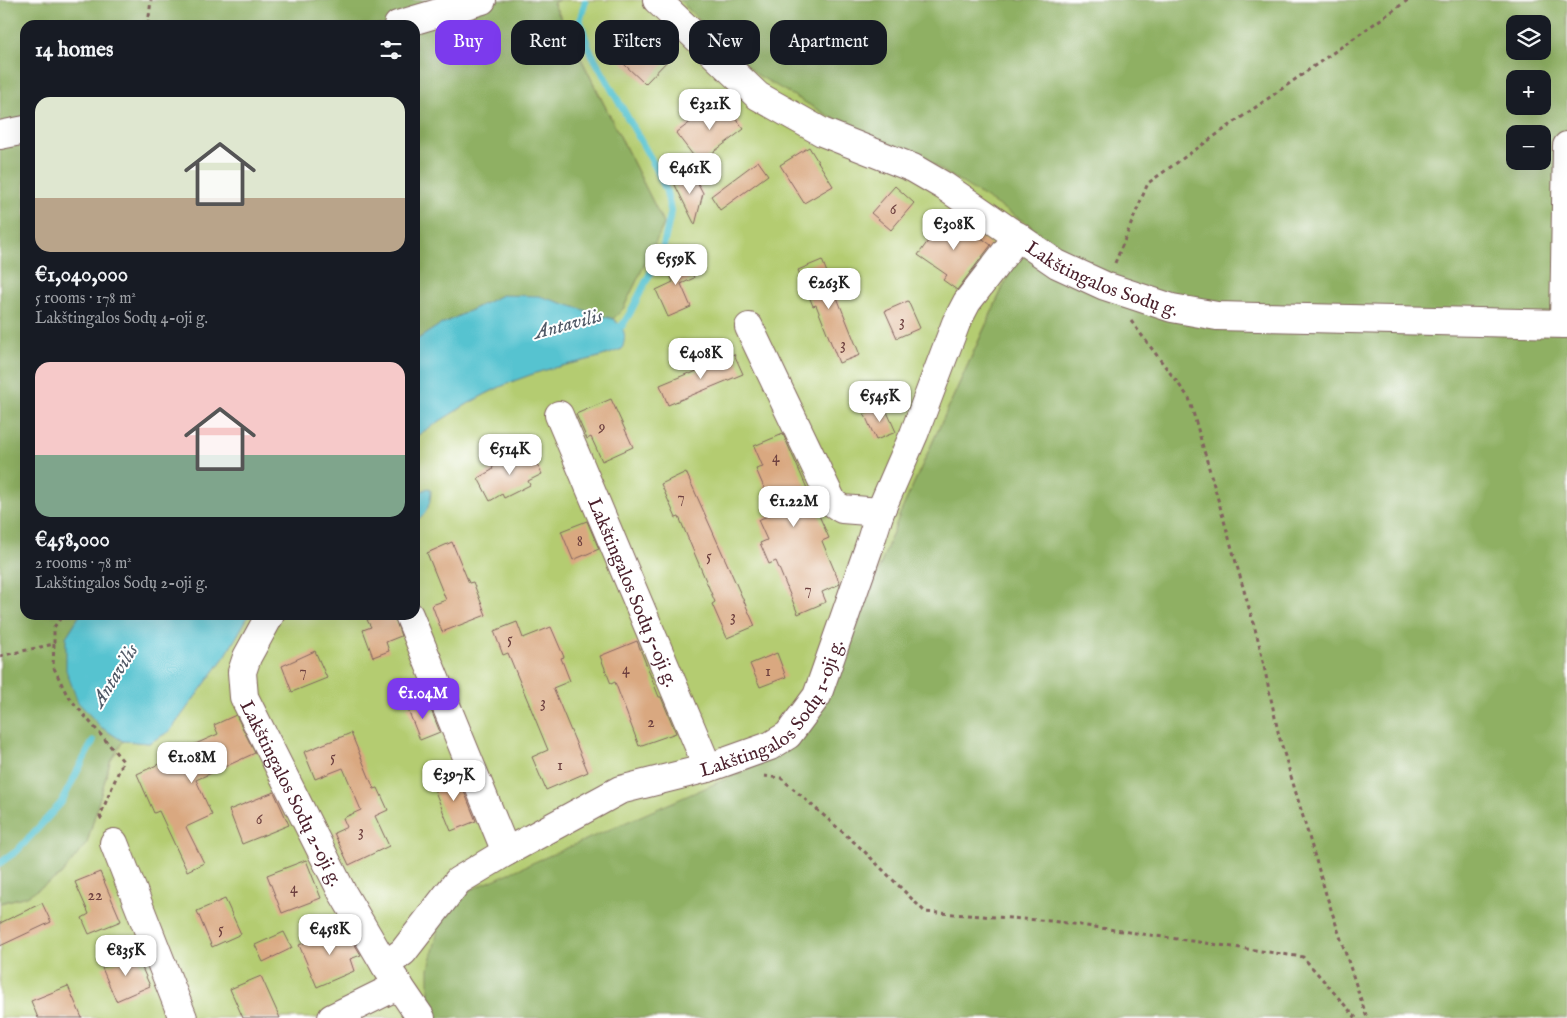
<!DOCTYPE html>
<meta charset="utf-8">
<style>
body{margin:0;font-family:"IM FELL English",serif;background:#242831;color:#f1f3f6;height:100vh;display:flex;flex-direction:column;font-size:19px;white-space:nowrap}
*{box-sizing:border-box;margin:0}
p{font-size:16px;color:#9ea1a6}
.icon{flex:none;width:28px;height:28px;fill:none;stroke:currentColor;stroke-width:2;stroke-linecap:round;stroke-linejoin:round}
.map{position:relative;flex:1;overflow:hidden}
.drawer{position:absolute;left:20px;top:20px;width:400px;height:600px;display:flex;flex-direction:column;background:#171b24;border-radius:15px;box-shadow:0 5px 20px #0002}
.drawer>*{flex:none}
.hud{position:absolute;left:435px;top:20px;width:475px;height:45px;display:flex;gap:10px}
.controls{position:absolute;left:1506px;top:15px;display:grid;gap:10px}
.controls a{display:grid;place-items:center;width:45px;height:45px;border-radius:10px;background:#171b24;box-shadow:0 5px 20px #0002;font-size:25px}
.price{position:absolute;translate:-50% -42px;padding:0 11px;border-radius:10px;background:#fff;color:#222;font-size:16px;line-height:32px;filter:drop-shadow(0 1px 2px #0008)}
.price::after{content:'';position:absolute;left:50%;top:30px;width:15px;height:11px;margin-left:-8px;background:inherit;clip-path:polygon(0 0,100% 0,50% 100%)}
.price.on{background:#7c3aed;color:#fff}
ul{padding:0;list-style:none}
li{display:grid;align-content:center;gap:10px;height:265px;padding:0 15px}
li span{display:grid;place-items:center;height:155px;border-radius:15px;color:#555}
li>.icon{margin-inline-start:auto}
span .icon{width:90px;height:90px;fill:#fffc;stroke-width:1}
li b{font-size:21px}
h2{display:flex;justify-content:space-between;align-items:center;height:60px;padding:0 15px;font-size:21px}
.pill{padding:0 18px;border-radius:15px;background:#171b24;box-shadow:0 5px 20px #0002;font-size:18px;line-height:45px}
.pill.on{background:#7c3aed;color:#fff}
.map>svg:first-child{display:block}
.green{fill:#b4cc71;stroke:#7f764e}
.forest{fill:#8fb063;stroke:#6c6847;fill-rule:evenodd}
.water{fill:#57c3d0;stroke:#50717e}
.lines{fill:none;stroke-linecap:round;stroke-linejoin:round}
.stream{stroke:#57c3d0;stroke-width:7}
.building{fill:#d9a880}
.minor-casing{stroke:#81635e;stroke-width:30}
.path{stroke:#81635e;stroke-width:3;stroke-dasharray:4 4;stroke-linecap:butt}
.minor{stroke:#fff;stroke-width:28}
.labels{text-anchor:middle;stroke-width:4;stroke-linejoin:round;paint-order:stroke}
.number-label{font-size:16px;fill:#6e4140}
.street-label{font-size:19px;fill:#4a1f2b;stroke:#fff}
.water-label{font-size:20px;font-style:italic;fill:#4f5865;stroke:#fff}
</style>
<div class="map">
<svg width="1567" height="1018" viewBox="0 0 1567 1018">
<rect width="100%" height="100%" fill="#fff"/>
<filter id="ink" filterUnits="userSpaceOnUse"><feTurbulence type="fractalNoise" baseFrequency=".02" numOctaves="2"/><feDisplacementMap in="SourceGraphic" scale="10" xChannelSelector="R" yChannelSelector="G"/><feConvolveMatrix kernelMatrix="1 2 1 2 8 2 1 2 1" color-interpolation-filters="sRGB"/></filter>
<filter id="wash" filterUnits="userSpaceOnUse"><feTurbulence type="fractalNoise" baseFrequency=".0096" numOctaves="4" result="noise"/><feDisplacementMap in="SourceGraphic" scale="20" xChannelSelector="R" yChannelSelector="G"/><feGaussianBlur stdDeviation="1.12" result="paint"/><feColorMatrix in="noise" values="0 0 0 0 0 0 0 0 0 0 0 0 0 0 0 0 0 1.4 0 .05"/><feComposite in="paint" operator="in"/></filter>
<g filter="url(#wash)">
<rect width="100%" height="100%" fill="#e8e1be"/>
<path class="green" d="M559,0H679L757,74L827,115L929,162L1031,225L900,514L845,658L800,735L751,768L429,1018H0V903L27,896L87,843L110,762L123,741L149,743L170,731L226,655L249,615H415V437C452,413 488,389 530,375C560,364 591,362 622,349V326L613,319L623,309L664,224L553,2Z"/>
<g class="forest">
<path d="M0,0H559L553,3L664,224L623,309L613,319L582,310L502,295L438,326L415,341V25H25V615H80L66,637L101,727L123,741L110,762L87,843L61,875L27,896L0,903Z"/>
<path d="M679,0H1567V1018H429V969L440,921L468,891L751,768L800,735L845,658L900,514L1031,226L929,162L827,115L756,74ZM1515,24H1542V51H1515ZM1515,79H1542V106H1515ZM1515,134H1542V161H1515Z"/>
</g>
<g class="water">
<path d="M502,295L539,296L613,319C625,329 627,334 622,349C591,362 560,364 530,375C488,389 452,413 415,437V341L438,326Z"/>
<path d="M428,488L431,490C431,500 427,519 415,519C415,505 413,494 428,488Z"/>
<path d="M80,615H249L226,655L170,731L149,743L123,741L101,727L78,702L66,670V637Z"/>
</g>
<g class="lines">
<g class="stream">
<path d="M585,2L580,20L589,49L656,168L666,190L671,212L663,248L630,313L622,326L613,328"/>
<path d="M0,863L17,851L61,803L93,741"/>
</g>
</g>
<g id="blocks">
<g class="building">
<path d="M629,23L646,39L649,36L671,57L645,84L606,47Z"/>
<path d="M721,99L744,129L699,163L676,133Z"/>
<path d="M809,147L833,186L804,203L780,165Z"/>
<path d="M758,161L768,175L720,210L711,196Z"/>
<path d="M693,174L703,193L695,225L674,183Z"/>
<path d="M895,186L914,203L891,230L871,213Z"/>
<path d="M946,216L963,229L965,226L991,245L957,290L943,280L947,275L918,255Z"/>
<path d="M683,253L694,278L681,284L691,307L668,317L656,290L673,282L665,261Z"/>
<path d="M822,260L860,355L839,363L816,305L813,306L798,270Z"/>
<path d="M908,301L920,328L897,338L885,311Z"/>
<path d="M734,354L743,374L668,405L660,385L689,373L690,374Z"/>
<path d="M611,399L633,447L602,461L591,437L587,439L576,414Z"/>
<path d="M884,405L896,432L876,440L864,413Z"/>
<path d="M783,434L829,538L822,541L840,584L822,592L826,602L798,614L776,561L769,564L760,543L767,540L758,520L775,513L756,469L763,467L754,446Z"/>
<path d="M530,451L542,474L528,481L530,485L504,498L502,494L490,501L478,478L492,470L495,460L504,456L514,459Z"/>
<path d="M686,472L755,626L727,638L712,604L715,602L679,517L676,518L661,484Z"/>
<path d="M587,521L599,549L573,560L561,531Z"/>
<path d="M452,542L469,583L473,582L486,615L442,632L432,605L446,600L427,553Z"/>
<path d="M379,615H394L401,636L386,642L389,651L373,657L363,630L371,627L367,620Z"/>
<path d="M517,622L523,638L551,627L564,657L561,658L570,681L553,688L588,772L546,790L532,757L548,750L508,653L503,655L494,631Z"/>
<path d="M637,641L659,697H661L676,733L639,746L615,682L611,684L600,656Z"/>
<path d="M315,651L327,678L292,692L282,666Z"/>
<path d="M777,653L786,677L760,687L750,664Z"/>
<path d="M427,700L440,732L420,740L407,707Z"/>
<path d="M236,715L255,753L196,780L212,815L186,827L204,863L187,871L159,811L154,813L137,774L192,749L191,746L218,734L214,725Z"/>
<path d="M351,733L374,789L378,788L388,810L375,816L389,846L349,865L334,833L347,827L343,818L361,810L343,768L315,779L304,752Z"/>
<path d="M457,774L476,821L451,831L432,784Z"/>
<path d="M274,792L289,825L242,844L229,810Z"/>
<path d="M306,860L321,898L282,913L267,875Z"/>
<path d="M100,872L121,921L89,934L82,918L89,914L75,882Z"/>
<path d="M225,899L241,934L212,947L197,911Z"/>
<path d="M42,903L51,922L0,946V923Z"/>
<path d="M344,926L361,955L350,959L354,971L317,987L299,945Z"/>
<path d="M284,932L292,948L263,962L255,945Z"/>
<path d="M136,954L150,986L116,1001L102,968Z"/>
<path d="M261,976L280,1018H243L230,989Z"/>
<path d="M68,986L82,1018H38L31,1001Z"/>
</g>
</g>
</g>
<g filter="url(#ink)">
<use href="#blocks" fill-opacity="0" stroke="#81635e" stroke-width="1"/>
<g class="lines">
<g class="minor-casing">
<g id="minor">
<path id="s1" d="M657,0L758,96L822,132L913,168L944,186L1057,264L1105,286L1172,308L1217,316L1567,324"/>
<path d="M398,25L482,0"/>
<path d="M0,135L25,130"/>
<path d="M1564,324L1567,146"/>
<path d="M749,327L833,503L842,509L880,512"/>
<path id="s2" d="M559,415L708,768"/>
<path id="s3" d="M270,615L247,657L242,672L244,697L342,892L385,965L421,1018"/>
<path d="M409,615L506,852"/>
<path d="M114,843L183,1018"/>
<path id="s4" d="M385,965L403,952L458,881L506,852L620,790L708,768L770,746L788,735L817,696L868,550L880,512L914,434L956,323L967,302L1018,236"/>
<path d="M332,1018L399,985"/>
</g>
</g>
<g class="path">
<path d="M148,25L151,0"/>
<path d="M1115,263L1148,183L1408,0"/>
<path d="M1131,321L1189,398L1259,643L1279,736L1326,894L1367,1018"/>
<path d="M54,644L53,666L67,695L123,761L100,816L103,822"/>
<path d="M0,656L54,644V627L63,615"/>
<path d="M764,776L781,778L863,850L925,912L1052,921L1303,957L1356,1018"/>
</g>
<use href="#minor" class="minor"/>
</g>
</g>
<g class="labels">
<g class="number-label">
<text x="893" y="214">6</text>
<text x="902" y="326">3</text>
<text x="843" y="349">3</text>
<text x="602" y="432">9</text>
<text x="776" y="462">4</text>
<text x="681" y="502">7</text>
<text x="580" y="546">8</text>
<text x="709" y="561">5</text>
<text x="808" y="594">7</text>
<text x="733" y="621">3</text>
<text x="510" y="644">5</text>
<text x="626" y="674">4</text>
<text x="303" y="676">7</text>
<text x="768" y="676">1</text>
<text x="543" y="707">3</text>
<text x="651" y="727">2</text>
<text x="333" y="762">5</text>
<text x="560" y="770">1</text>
<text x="259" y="824">6</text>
<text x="361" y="836">3</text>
<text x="294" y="893">4</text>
<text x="95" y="900">22</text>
<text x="221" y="934">5</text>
</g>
<g class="street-label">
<text dy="7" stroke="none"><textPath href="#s1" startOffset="531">Lakštingalos Sodų g.</textPath></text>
<text dy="7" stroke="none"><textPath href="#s2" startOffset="192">Lakštingalos Sodų 5-oji g.</textPath></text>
<text dy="7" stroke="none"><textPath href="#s4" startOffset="482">Lakštingalos Sodų 1-oji g.</textPath></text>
<text dy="7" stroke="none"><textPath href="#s3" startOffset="196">Lakštingalos Sodų 2-oji g.</textPath></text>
</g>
<g class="water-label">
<text transform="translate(568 323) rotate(-15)" y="7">Antavilis</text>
<text transform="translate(114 675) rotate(-58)" y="7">Antavilis</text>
</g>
</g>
</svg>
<div class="controls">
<a><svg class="icon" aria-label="layers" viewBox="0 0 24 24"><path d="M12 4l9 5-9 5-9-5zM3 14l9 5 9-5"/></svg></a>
<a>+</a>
<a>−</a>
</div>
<b class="price" style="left:710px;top:131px">€321K</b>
<b class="price" style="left:690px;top:195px">€461K</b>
<b class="price" style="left:954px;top:251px">€308K</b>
<b class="price" style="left:676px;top:286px">€559K</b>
<b class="price" style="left:829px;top:310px">€263K</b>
<b class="price" style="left:701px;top:380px">€408K</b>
<b class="price" style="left:880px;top:423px">€545K</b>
<b class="price" style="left:510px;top:476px">€514K</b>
<b class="price" style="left:794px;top:528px">€1.22M</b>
<b class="price on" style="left:423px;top:720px">€1.04M</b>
<b class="price" style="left:192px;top:784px">€1.08M</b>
<b class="price" style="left:454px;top:802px">€397K</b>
<b class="price" style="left:330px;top:956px">€458K</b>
<b class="price" style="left:126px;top:977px">€835K</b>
<div class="hud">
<a class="pill on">Buy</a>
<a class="pill">Rent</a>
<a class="pill">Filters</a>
<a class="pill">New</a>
<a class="pill">Apartment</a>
</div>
<section class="drawer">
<h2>14 homes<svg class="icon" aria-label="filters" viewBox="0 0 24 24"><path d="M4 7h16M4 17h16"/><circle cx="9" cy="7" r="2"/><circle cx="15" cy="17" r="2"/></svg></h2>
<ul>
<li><span style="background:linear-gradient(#dfe7d0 65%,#b9a48a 0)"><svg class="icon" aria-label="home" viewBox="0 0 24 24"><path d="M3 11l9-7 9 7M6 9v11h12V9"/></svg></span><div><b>€1,040,000</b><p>5 rooms · 178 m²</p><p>Lakštingalos Sodų 4-oji g.</p></div></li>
<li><span style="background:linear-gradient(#f6c9c9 60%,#7fa58c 0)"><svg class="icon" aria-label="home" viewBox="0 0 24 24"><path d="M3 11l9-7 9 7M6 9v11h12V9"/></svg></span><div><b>€458,000</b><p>2 rooms · 78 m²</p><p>Lakštingalos Sodų 2-oji g.</p></div></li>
</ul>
</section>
</div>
